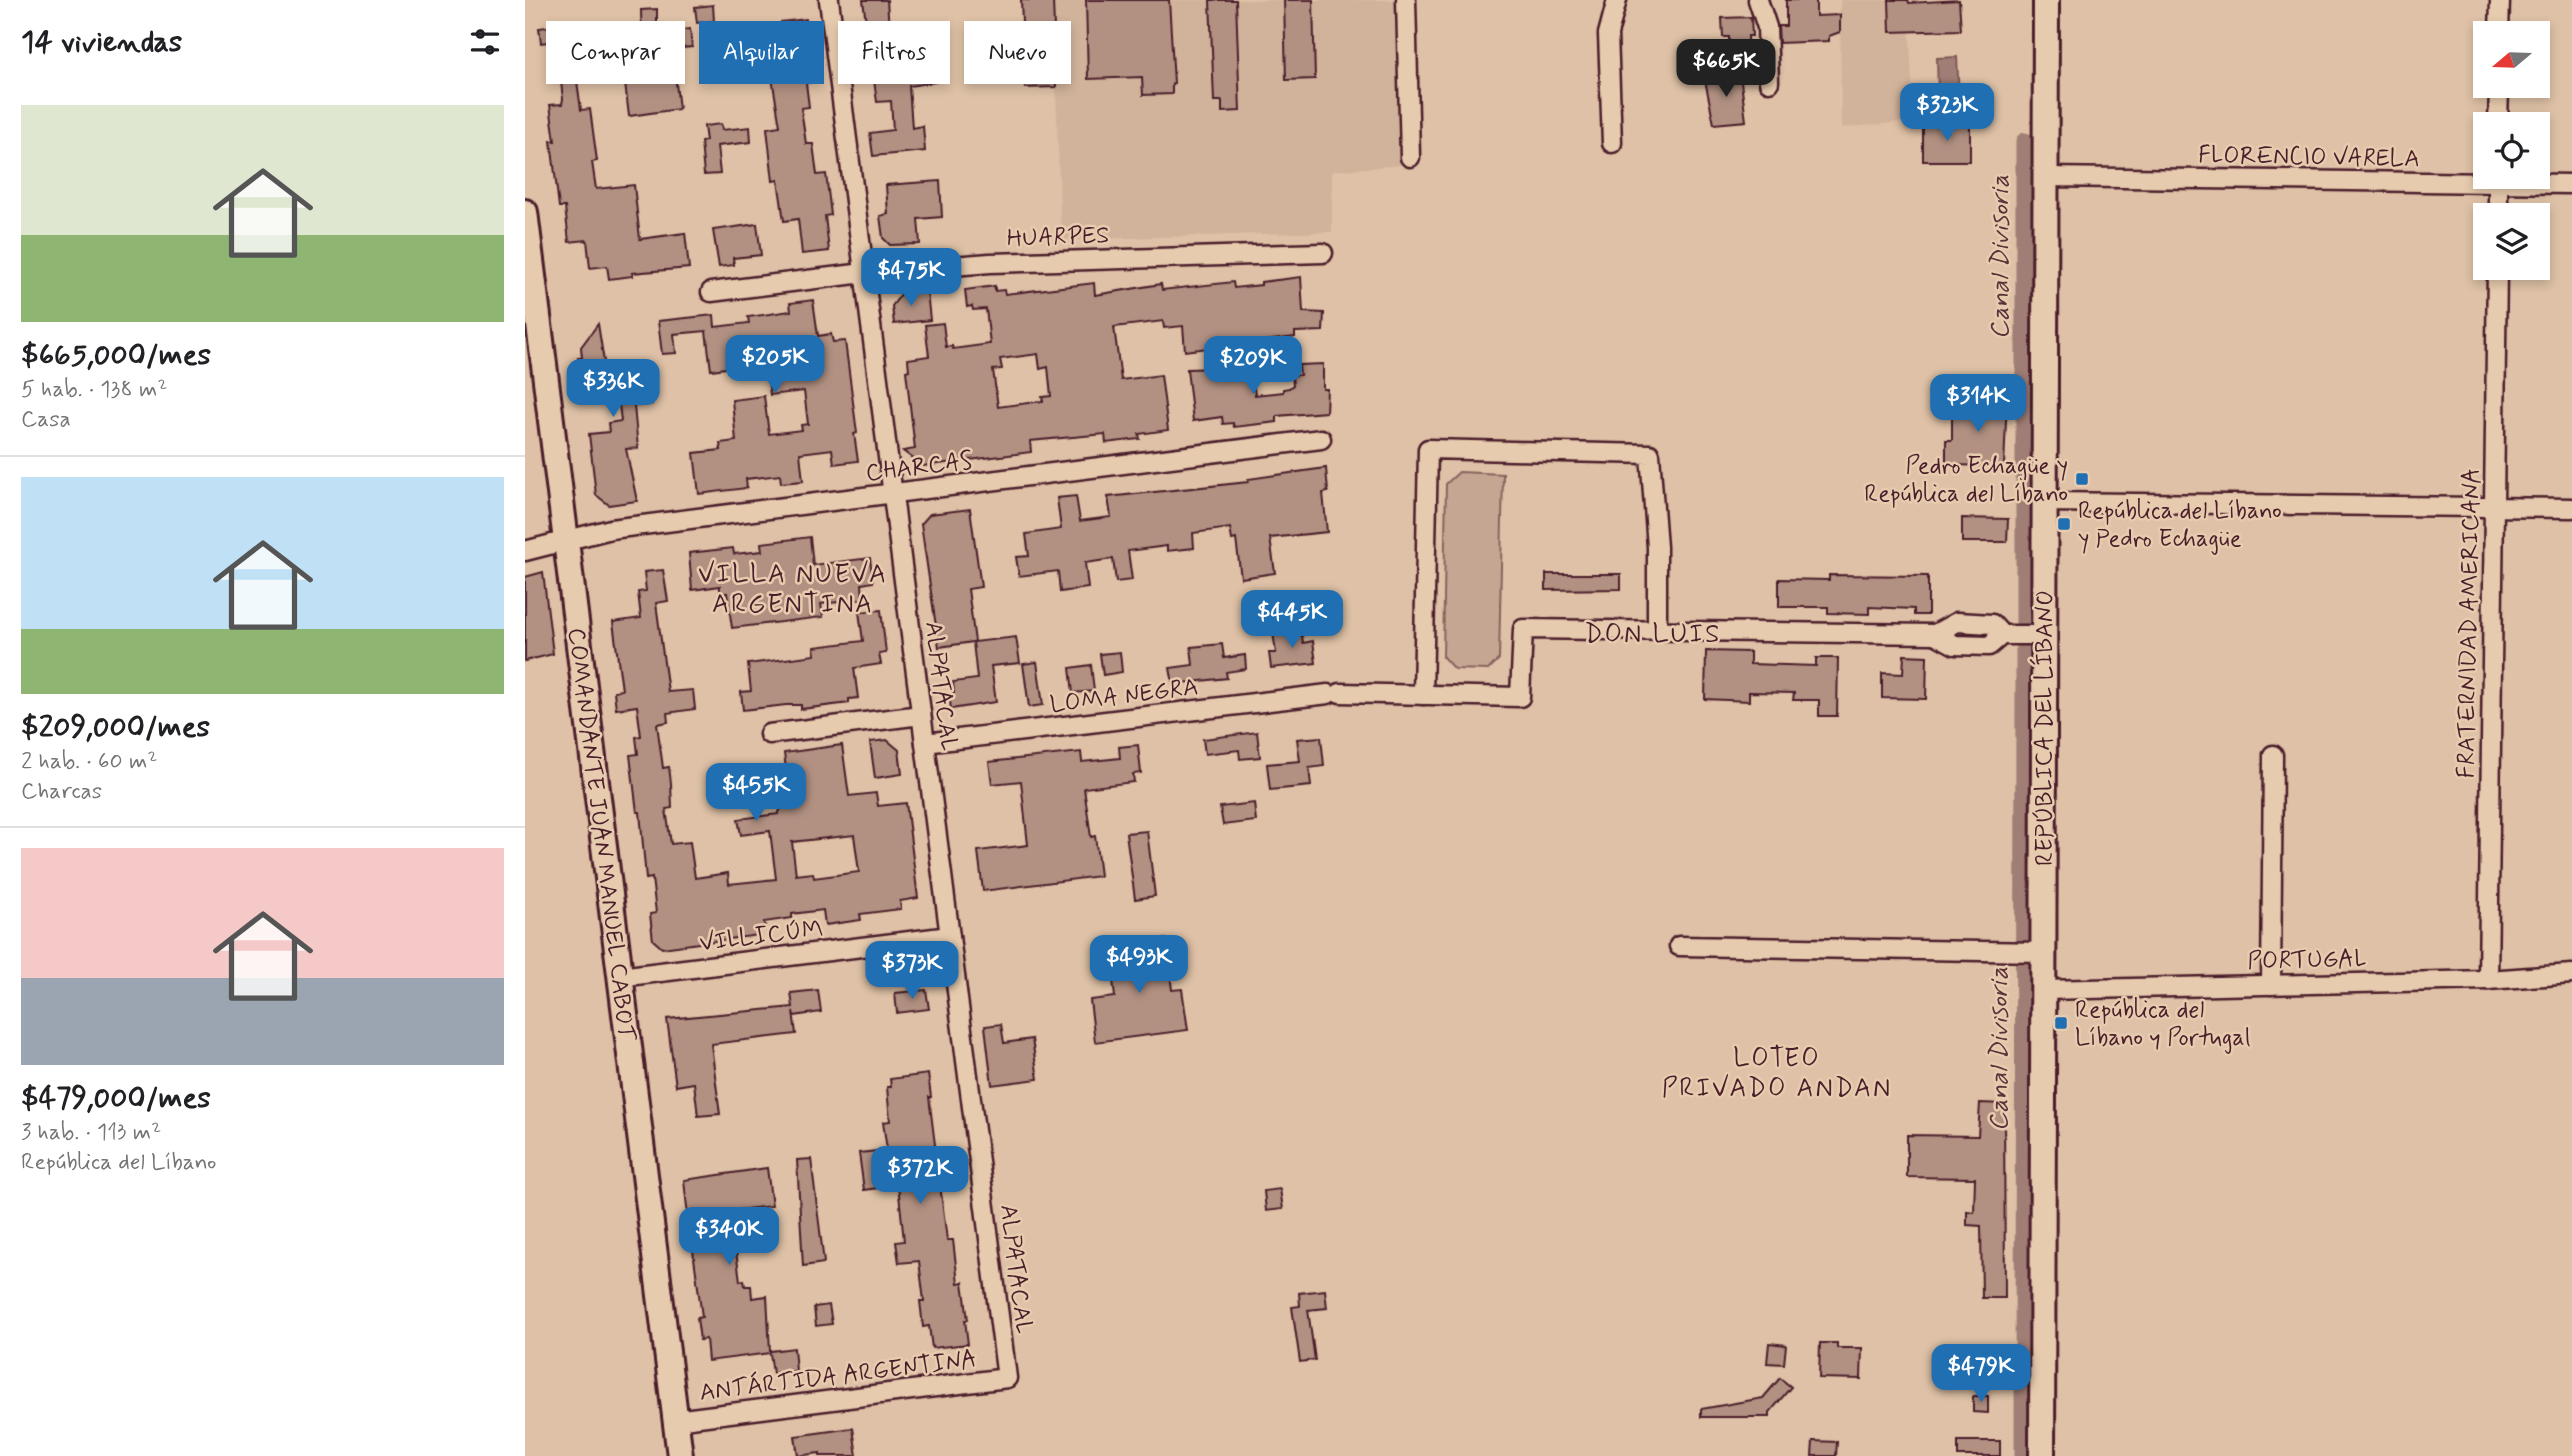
<!DOCTYPE html>
<html lang="es">
<meta charset="utf-8">
<style>
body{margin:0;font-family:Mynerve,sans-serif;background:#f2f2f2;color:#202124;height:100vh;display:flex;flex-direction:column;font-size:26px;white-space:nowrap}
*{box-sizing:border-box;margin:0}
p{font-size:23px;color:#757577}
.icon{flex:none;width:38px;height:38px;fill:none;stroke:currentColor;stroke-width:2;stroke-linecap:round;stroke-linejoin:round}
.map{position:relative;flex:1;overflow:hidden}
.side{display:flex;flex-direction:column;background:#fff;width:525px}
.side>*{flex:none}
.banner{position:absolute;left:21px;top:21px;width:665px;height:63px;display:flex;gap:14px}
.needle{width:46px;rotate:251deg}
.buttons{position:absolute;left:1948px;top:21px;display:grid;gap:14px}
.buttons a{display:grid;place-items:center;width:77px;height:77px;border-radius:0px;background:#fff;box-shadow:0 4px 10px #0003;font-size:35px}
.price{position:absolute;translate:-50% -60px;padding:0 16px;border-radius:14px;background:#1f6fb2;color:#fff;font-size:23px;line-height:46px;filter:drop-shadow(0 2px 4px #0008)}
.price::after{content:'';position:absolute;left:50%;top:42px;width:21px;height:16px;margin-left:-10px;background:inherit;clip-path:polygon(0 0,100% 0,50% 100%)}
.price.selected{background:#222;color:#fff}
ul{padding:0;list-style:none}
li{display:grid;align-content:center;gap:14px;height:371px;padding:0 21px}
li+li{border-top:2px solid #e0e0e0}
li span{display:grid;place-items:center;height:217px;border-radius:0px;color:#555}
li>.icon{margin-inline-start:auto}
span .icon{width:126px;height:126px;fill:#fffc;stroke-width:1}
li b{font-size:30px}
h2{display:flex;justify-content:space-between;align-items:center;height:84px;padding:0 21px;font-size:30px}
.tag{padding:0 24px;border-radius:0px;background:#fff;box-shadow:0 4px 10px #0003;font-size:24px;line-height:63px}
.tag.selected{background:#1f6fb2;color:#fff}
main{display:flex;flex:1;min-height:0}
.map>svg:first-child{display:block}
.built{fill:#d1b39b}
.green{fill:#c5a692;stroke:#88625e;stroke-width:2}
.water{fill:#a17e74;stroke:#7e5857;stroke-width:2}
.lines{fill:none;stroke-linecap:round;stroke-linejoin:round}
.canal{stroke:#a17e74;stroke-width:19}
.building{fill:#b29182;stroke:#4a1f2b;stroke-width:2;fill-rule:evenodd}
.street-casing{stroke:#4a1f2b;stroke-width:23}
.secondary-casing{stroke:#4a1f2b;stroke-width:30}
.street{stroke:#e7cbae;stroke-width:18}
.secondary{stroke:#e7cbae;stroke-width:24}
.poi-dot{fill:#1f6fb2;stroke:#e7cbae;stroke-width:2.5}
.labels{text-anchor:middle;stroke-width:5;stroke-linejoin:round;paint-order:stroke}
.street-label{font-size:24px;fill:#4a1f2b;stroke:#e7cbae}
.poi-label{font-size:24px;fill:#4a1f2b;stroke:#e7cbae;text-anchor:start}
.water-label{font-size:26px;font-style:italic;fill:#5b323a;stroke:#e7cbae}
.neighbourhood-label{font-size:26px;letter-spacing:2px;fill:#4a1f2b;stroke:#e7cbae}
</style>
<main>
<section class="side">
<h2>14 viviendas<svg class="icon" aria-label="filters" viewBox="0 0 24 24"><path d="M4 7h16M4 17h16"/><circle cx="9" cy="7" r="2"/><circle cx="15" cy="17" r="2"/></svg></h2>
<ul>
<li><span style="background:linear-gradient(#dfe7d0 60%,#8fb573 0)"><svg class="icon" aria-label="home" viewBox="0 0 24 24"><path d="M3 11l9-7 9 7M6 9v11h12V9"/></svg></span><div><b>$665,000/mes</b><p>5 hab. · 138 m²</p><p>Casa</p></div></li>
<li><span style="background:linear-gradient(#bfe0f5 70%,#8fb573 0)"><svg class="icon" aria-label="home" viewBox="0 0 24 24"><path d="M3 11l9-7 9 7M6 9v11h12V9"/></svg></span><div><b>$209,000/mes</b><p>2 hab. · 60 m²</p><p>Charcas</p></div></li>
<li><span style="background:linear-gradient(#f6c9c9 60%,#9aa5b1 0)"><svg class="icon" aria-label="home" viewBox="0 0 24 24"><path d="M3 11l9-7 9 7M6 9v11h12V9"/></svg></span><div><b>$479,000/mes</b><p>3 hab. · 113 m²</p><p>República del Líbano</p></div></li>
</ul>
</section>
<div class="map">
<svg width="2047" height="1456" viewBox="0 0 2047 1456">
<rect width="100%" height="100%" fill="#dec1a6"/>
<filter id="ink" filterUnits="userSpaceOnUse"><feTurbulence type="fractalNoise" baseFrequency=".0143" numOctaves="2"/><feDisplacementMap in="SourceGraphic" scale="14" xChannelSelector="R" yChannelSelector="G"/><feConvolveMatrix kernelMatrix="1 2 1 2 8 2 1 2 1" color-interpolation-filters="sRGB"/></filter>
<g filter="url(#ink)">
<g class="built">
<path d="M528,0H870L876,165L807,171V232L536,240Z"/>
<path d="M1315,0H1383L1389,121L1316,128Z"/>
</g>
<path class="green" d="M934,472L978,474L974,659L963,670L929,669L918,657L921,484Z"/>
<path class="water" d="M1432,57L1434,97H1413L1412,58Z"/>
<g class="lines">
<g class="canal">
<path d="M1500,625V142"/>
<path d="M1499,1456L1500,642"/>
</g>
</g>
<g class="building">
<path d="M338,0H362L366,57L383,56L384,63L395,61L396,69L409,68L411,82L384,86L387,128L398,126L400,151L348,156L345,133L368,130L366,101L352,102Z"/>
<path d="M496,0H528L531,87L500,88Z"/>
<path d="M561,0H644L649,83L647,84V94L618,95L617,77L563,79Z"/>
<path d="M685,0H711L715,111L697,112V101H689Z"/>
<path d="M759,0H788L790,79L761,80Z"/>
<path d="M1261,0H1291V16L1315,15V32L1304,36V41L1254,43L1253,26H1261Z"/>
<path d="M1364,0H1383L1384,3L1434,0L1436,30L1365,32Z"/>
<path d="M188,5L189,21L172,23L170,7Z"/>
<path d="M132,9V28L144,27L145,31L165,29L167,47L147,49L154,109L104,116L99,75L109,73L107,55L117,54L116,10Z"/>
<path d="M1226,17L1227,36H1223V44L1204,45V37H1198L1197,18Z"/>
<path d="M281,19L289,82L281,83L284,107L276,108L281,144H288L292,175L301,174L306,215L300,216L304,251L277,254L273,219L259,221L253,180L248,181L242,128L255,126L242,48L257,47L256,22Z"/>
<path d="M44,24L45,56L62,54L65,79L52,81L56,110L65,109L72,161L67,162L71,189L109,185L115,239L160,233L164,268L107,273L108,276L84,279L82,266L65,268L62,240L44,242L40,207H34L26,141H30L25,105L37,104L38,99L31,41L16,43L14,28Z"/>
<path d="M1215,74L1221,121L1189,124L1180,80Z"/>
<path d="M196,124L197,130L225,127L226,142L192,146L195,174L179,175L176,142L181,141L179,126Z"/>
<path d="M1445,125V161H1398V126Z"/>
<path d="M415,181L417,217L393,219L395,244L365,245L358,238L355,216L363,214L361,185Z"/>
<path d="M232,224L236,255L208,258L209,265L194,267L188,230Z"/>
<path d="M776,277L778,312L799,313L798,331L770,332V337L660,351L658,326L639,328L638,321L589,327L596,380L636,375L643,430L614,434L615,439L581,443L580,434L505,441L506,452L398,466L378,451L390,449L381,371L384,370L383,359L404,356L400,325L418,323L421,347L427,346L428,349L465,344L461,309L448,310L447,306L442,307L440,290L470,286V291L479,290L480,294L569,283L570,295L636,284L637,290L708,282L709,288L736,285V282ZM513,354L515,369L523,367L526,396L517,397L518,401L473,407L468,370L477,369L475,359Z"/>
<path d="M402,291L405,320L369,324L367,306L377,293Z"/>
<path d="M288,300L293,336L306,334L308,342L320,341L332,433L329,434L333,461L309,464L307,449L275,453L278,481L256,483L255,475L221,479L222,488L174,494L169,453L196,450L195,443L211,441L207,400L239,396L244,434L277,430L276,425L283,424L279,391L245,395L241,365L229,366V364L186,370L181,331L149,334L151,353L137,354L133,321L189,315L190,327L224,323L223,317L266,311L265,303Z"/>
<path d="M73,324L80,368L122,363L127,404L109,406L113,448L101,449L112,501L84,505L71,495L64,434L84,432L83,423L96,421L92,389L51,395L48,372H55L53,358H57L56,347Z"/>
<path d="M798,364V389H802L801,412L752,416V422L709,427L708,423L698,424L697,417L668,421L662,369L726,367L730,395L758,392V389L764,388L768,385L767,376L775,375L774,365Z"/>
<path d="M1443,398H1482L1479,466L1421,465V440H1427V408H1443Z"/>
<path d="M801,468L803,492L798,493L802,532L745,538L750,573L716,578L711,539L707,540L705,528L668,533L669,548L642,551V546L603,551L607,580L591,582L588,559L560,563L563,588L535,592L533,571L494,576L491,557L504,556L501,534L536,529L532,498L551,496L555,521L586,517L583,497L723,482V479Z"/>
<path d="M445,509L456,587L443,589L450,642L491,637L495,663L466,666L471,702L426,709L424,694L429,693L428,682L452,679L448,642L414,647L396,524L405,514Z"/>
<path d="M1437,518L1483,519L1482,542H1437Z"/>
<path d="M285,537L288,565L345,558L348,582L337,584L338,599L296,604L298,617L207,628L202,593H195V586L167,590L164,553L208,548L209,554L237,551L236,543Z"/>
<path d="M138,570L143,601L131,603L143,692L168,690L170,709L142,713L143,722L132,724L138,768L144,767L146,783L147,808L141,809L146,844L165,842L170,878L203,873L204,884L251,879L245,831L216,835L213,819L253,814L264,794L259,753L317,745L324,796L351,793L353,806L381,803L393,898L375,901L376,909L335,914L336,920L300,925L298,910L267,914V918L239,922L240,927L233,928L234,935L137,948L128,940L125,914L131,913L127,878L121,879L115,812H112L105,755L113,754L111,737L116,736L112,706L91,709L89,691L97,690L88,622L116,618L113,592L121,591L119,572ZM329,835L334,872L289,878L288,873L271,875L267,842Z"/>
<path d="M18,572L28,654L0,661V577Z"/>
<path d="M1021,574H1096V589L1021,590Z"/>
<path d="M1304,575L1403,576V615H1389V609L1344,607V614L1303,613V607H1254V579L1304,580Z"/>
<path d="M356,610L361,653L354,654L356,664L329,668L333,698L324,699V703L276,709V705H261L218,710L216,692L226,691L223,664L290,655L289,647L338,641L334,612Z"/>
<path d="M776,628L778,643L788,641L791,663L746,668L744,653H751L748,632Z"/>
<path d="M697,644L699,658L720,655L721,669L701,672L702,678L648,684L645,668L668,665L666,647Z"/>
<path d="M1181,651L1225,652V664L1291,666V658H1313L1312,716H1294V700H1268L1269,693L1224,692V701L1180,699Z"/>
<path d="M595,652L597,672L578,675L575,654Z"/>
<path d="M1379,655L1402,656L1401,699L1357,698V673L1378,674Z"/>
<path d="M512,662L518,705L504,707L498,664Z"/>
<path d="M566,665L569,691L548,693L545,668Z"/>
<path d="M732,732L735,757L715,759L714,750L680,754L678,739Z"/>
<path d="M796,737L799,766L784,768L786,786L745,790L742,764L775,761L772,739Z"/>
<path d="M362,740L374,750L377,774L350,778L345,742Z"/>
<path d="M613,745L616,773L608,774L609,782L559,788L566,837L570,836L575,876L458,891L453,851L503,845L496,781L467,784L464,762L556,752L557,762L595,758L594,747Z"/>
<path d="M729,803L731,821L698,825L695,807Z"/>
<path d="M622,831L630,896L610,899L601,833Z"/>
<path d="M641,939L647,990L657,989L663,1030L570,1042L565,1000L590,997L584,946Z"/>
<path d="M293,990L296,1012L269,1016L268,1011L271,1034L186,1044L195,1114L173,1116L169,1083L151,1086L142,1019L268,1007L266,993Z"/>
<path d="M401,990L404,1009L372,1013L370,993Z"/>
<path d="M476,1024L479,1043L507,1039L513,1079L467,1085L460,1026Z"/>
<path d="M403,1074L406,1097H404L422,1240H428L433,1283L438,1282L443,1320H440L443,1344L407,1348L404,1326L398,1327L395,1301H399L394,1261L374,1263L371,1242L379,1241L373,1185L339,1190L334,1153L362,1150L358,1122L365,1121L362,1087H366L365,1079Z"/>
<path d="M1455,1103L1479,1104L1480,1298H1457L1456,1226L1442,1225V1211L1449,1212L1450,1178L1382,1177V1135L1453,1136Z"/>
<path d="M286,1159L299,1263L278,1266L272,1160Z"/>
<path d="M242,1168L247,1206L213,1210L217,1245L212,1246L211,1251L215,1281L219,1280L220,1286H226L227,1298L242,1296L245,1351L269,1348L271,1371L248,1374L245,1353L183,1361L181,1339L175,1340L172,1318L177,1317L167,1243L158,1244L156,1227L164,1226L159,1180Z"/>
<path d="M755,1189L758,1209L741,1211L739,1191Z"/>
<path d="M800,1290L802,1308L783,1310L790,1360L775,1362L767,1307L775,1306L774,1293Z"/>
<path d="M304,1305L307,1324L291,1326L289,1307Z"/>
<path d="M1244,1343L1261,1345L1259,1364L1242,1363Z"/>
<path d="M1295,1343H1312V1348H1337L1336,1379L1294,1378Z"/>
<path d="M1255,1378L1266,1387L1245,1412V1417H1176V1409L1238,1398Z"/>
<path d="M1448,1396H1463V1413L1448,1412Z"/>
<path d="M328,1428L332,1456H295V1453L273,1456L270,1436Z"/>
<path d="M1288,1441L1312,1442L1311,1456H1287Z"/>
<rect x="1433" y="1441" width="42" height="15"/>
</g>
<g class="lines">
<g class="street-casing">
<g id="street">
<path d="M881,0L885,157"/>
<path d="M1233,0L1242,27L1244,82"/>
<path d="M1974,33L1975,0"/>
<path d="M1973,124L1974,86"/>
<path d="M1087,143L1083,34L1092,0"/>
<path d="M1521,177L2047,184"/>
<path d="M1973,215V177"/>
<path d="M186,292L339,273L465,263L798,253"/>
<path d="M1520,502L2047,508"/>
<path d="M0,551L86,529L796,439"/>
<path d="M1410,634L1430,645L1464,646L1477,635H1520"/>
<path d="M815,693L995,697L998,629L1410,634L1432,622L1467,624L1477,635"/>
<path d="M898,695L903,449L1125,454L1132,547V631"/>
<path d="M244,734L396,715"/>
<path d="M400,743L803,694"/>
<path d="M1154,946L1519,952"/>
<path d="M95,977L425,936"/>
<path d="M1963,980L1972,268"/>
<path d="M1746,985L1748,755"/>
<path d="M1519,990L1963,980L2047,974"/>
<path d="M150,1420L482,1378L304,0"/>
</g>
</g>
<g class="secondary-casing">
<g id="secondary">
<path d="M0,212L155,1456"/>
<path d="M1517,1456L1521,0"/>
</g>
</g>
<use href="#street" class="street"/>
<use href="#secondary" class="secondary"/>
</g>
</g>
<g class="poi-dot">
<rect x="1550" y="472" width="14" height="14" rx="3.5"/>
<rect x="1532" y="517" width="14" height="14" rx="3.5"/>
<rect x="1529" y="1016" width="14" height="14" rx="3.5"/>
</g>
<g class="labels">
<g class="street-label">
<text transform="translate(1784 156) rotate(1)" y="8">FLORENCIO VARELA</text>
<text transform="translate(533 236) rotate(-2)" y="8">HUARPES</text>
<text transform="translate(394 466) rotate(-7)" y="8">CHARCAS</text>
<text transform="translate(1943 623) rotate(-89)" y="8">FRATERNIDAD AMERICANA</text>
<text transform="translate(417 686) rotate(83)" y="8">ALPATACAL</text>
<text transform="translate(599 695) rotate(-7)" y="8">LOMA NEGRA</text>
<text transform="translate(1519 728) rotate(-90)" y="8">REPÚBLICA DEL LÍBANO</text>
<text transform="translate(77 834) rotate(83)" y="8">COMANDANTE JUAN MANUEL CABOT</text>
<text transform="translate(236 935) rotate(-7)" y="8">VILLICÚM</text>
<text transform="translate(1782 959) rotate(-1)" y="8">PORTUGAL</text>
<text transform="translate(492 1269) rotate(83)" y="8">ALPATACAL</text>
<text transform="translate(313 1375) rotate(-7)" y="8">ANTÁRTIDA ARGENTINA</text>
</g>
<g class="poi-label">
<text x="1543" y="473" text-anchor="end">Pedro Echagüe y<tspan x="1543" dy="28">República del Líbano</tspan></text>
<text x="1553" y="518">República del Líbano<tspan x="1553" dy="28">y Pedro Echagüe</tspan></text>
<text x="1550" y="1017">República del<tspan x="1550" dy="28">Líbano y Portugal</tspan></text>
</g>
<g class="water-label">
<text transform="translate(1474 257) rotate(-90)" y="9">Canal Divisoria</text>
<text transform="translate(1473 1049) rotate(-90)" y="9">Canal Divisoria</text>
</g>
<g class="neighbourhood-label">
<text x="268" y="582">VILLA NUEVA<tspan x="268" dy="30">ARGENTINA</tspan></text>
<text x="1128" y="642">DON LUIS</text>
<text x="1252" y="1066">LOTEO<tspan x="1252" dy="30">PRIVADO ANDAN</tspan></text>
</g>
</g>
</svg>
<div class="buttons">
<a><svg class="needle" viewBox="-14 -14 28 28"><path d="M0-13l5 13h-10z" fill="#e53935"/><path d="M0 13l5-13h-10z" fill="#757577"/></svg></a>
<a><svg class="icon" aria-label="locate" viewBox="0 0 24 24"><circle cx="12" cy="12" r="6"/><path d="M12 2v4M12 18v4M2 12h4M18 12h4"/></svg></a>
<a><svg class="icon" aria-label="layers" viewBox="0 0 24 24"><path d="M12 4l9 5-9 5-9-5zM3 14l9 5 9-5"/></svg></a>
</div>
<b class="price selected" style="left:1201px;top:99px">$665K</b>
<b class="price" style="left:1422px;top:143px">$323K</b>
<b class="price" style="left:386px;top:308px">$475K</b>
<b class="price" style="left:250px;top:395px">$205K</b>
<b class="price" style="left:728px;top:396px">$209K</b>
<b class="price" style="left:88px;top:419px">$336K</b>
<b class="price" style="left:1453px;top:434px">$314K</b>
<b class="price" style="left:767px;top:650px">$445K</b>
<b class="price" style="left:231px;top:823px">$455K</b>
<b class="price" style="left:614px;top:995px">$493K</b>
<b class="price" style="left:387px;top:1001px">$373K</b>
<b class="price" style="left:395px;top:1206px">$372K</b>
<b class="price" style="left:204px;top:1267px">$340K</b>
<b class="price" style="left:1456px;top:1404px">$479K</b>
<div class="banner">
<a class="tag">Comprar</a>
<a class="tag selected">Alquilar</a>
<a class="tag">Filtros</a>
<a class="tag">Nuevo</a>
</div>
</div>
</main>
